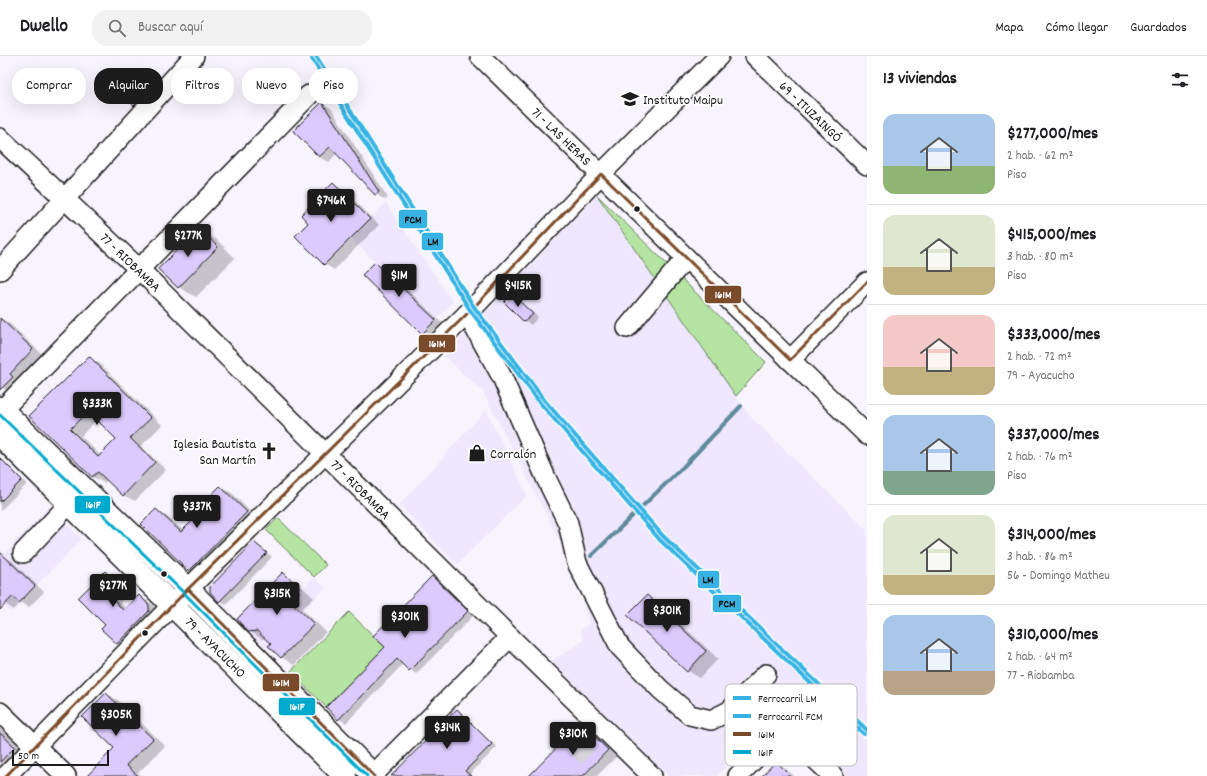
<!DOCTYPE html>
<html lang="es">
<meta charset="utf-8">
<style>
body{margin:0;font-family:Dekko,sans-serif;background:#f2f2f2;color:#202124;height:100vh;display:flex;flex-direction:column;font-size:15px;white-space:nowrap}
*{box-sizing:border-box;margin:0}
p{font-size:13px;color:#757577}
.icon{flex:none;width:22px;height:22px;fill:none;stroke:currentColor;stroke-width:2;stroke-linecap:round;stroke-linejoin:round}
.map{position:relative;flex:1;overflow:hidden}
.side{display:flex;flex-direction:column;background:#fff;width:340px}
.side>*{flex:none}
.top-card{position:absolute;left:12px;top:12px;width:380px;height:36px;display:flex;gap:8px}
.scale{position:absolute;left:12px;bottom:10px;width:97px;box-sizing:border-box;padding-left:4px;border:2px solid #1c1c1c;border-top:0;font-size:11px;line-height:14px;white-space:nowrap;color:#1c1c1c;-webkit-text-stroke:3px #fff;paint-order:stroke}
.price{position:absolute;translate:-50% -34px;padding:0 9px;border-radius:4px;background:#1c1c1c;color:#fff;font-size:13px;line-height:26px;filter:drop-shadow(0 1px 2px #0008)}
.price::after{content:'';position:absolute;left:50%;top:24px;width:12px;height:9px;margin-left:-6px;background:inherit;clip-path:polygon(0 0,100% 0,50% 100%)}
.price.selected{background:#222;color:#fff}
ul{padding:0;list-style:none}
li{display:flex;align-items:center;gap:12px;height:100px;padding:0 16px}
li+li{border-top:1px solid #e0e0e0}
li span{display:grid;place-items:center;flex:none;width:112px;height:80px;border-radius:12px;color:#555}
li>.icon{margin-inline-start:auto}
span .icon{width:48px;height:48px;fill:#fffc;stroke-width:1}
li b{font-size:17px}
h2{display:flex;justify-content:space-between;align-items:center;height:48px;padding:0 16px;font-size:17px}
.pill{padding:0 14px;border-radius:16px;background:#fff;box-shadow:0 4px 16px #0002;font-size:14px;line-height:36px}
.pill.selected{background:#1c1c1c;color:#fff}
header{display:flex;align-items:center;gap:24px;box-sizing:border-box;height:56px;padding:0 20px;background:#fff;border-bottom:1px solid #e0e0e0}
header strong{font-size:19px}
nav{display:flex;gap:22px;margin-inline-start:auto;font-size:14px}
.search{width:280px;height:36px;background:#f2f2f2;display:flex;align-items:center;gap:10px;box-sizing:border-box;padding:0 14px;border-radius:16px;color:#757577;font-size:15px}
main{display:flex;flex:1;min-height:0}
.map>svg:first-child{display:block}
.built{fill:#efe7fd}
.green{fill:#b6e4a2;stroke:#69805f}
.shadow{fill:#0003;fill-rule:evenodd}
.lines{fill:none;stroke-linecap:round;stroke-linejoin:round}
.stream{stroke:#608a9b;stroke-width:4}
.building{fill:#dbcafc;stroke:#1c1c1c;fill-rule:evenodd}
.minor-tunnel{stroke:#d7d4dc;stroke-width:19;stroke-dasharray:19 10;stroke-linecap:butt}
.minor-casing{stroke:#1c1c1c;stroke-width:22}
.major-casing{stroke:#1c1c1c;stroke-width:25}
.minor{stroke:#fff;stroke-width:19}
.major{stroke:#fff;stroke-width:22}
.bus-1-casing{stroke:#fff;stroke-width:6}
.bus-2-casing{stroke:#fff;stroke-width:6}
.bus-1{stroke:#7a4b2a;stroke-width:3}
.bus-2{stroke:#00a9ce;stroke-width:3}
.rail-1-casing{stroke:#fff;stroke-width:7}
.rail-2-casing{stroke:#fff;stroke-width:7}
.rail-1{stroke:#36b3e3;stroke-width:4}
.rail-2{stroke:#36b3e3;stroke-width:4}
.bus-dot{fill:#1c1c1c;stroke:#fff;stroke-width:1.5}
.labels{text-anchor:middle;stroke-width:3.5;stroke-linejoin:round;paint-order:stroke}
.poi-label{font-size:14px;fill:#1c1c1c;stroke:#fff;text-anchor:start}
.street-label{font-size:14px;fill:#1c1c1c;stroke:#fff}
.key{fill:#fff;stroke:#bbb;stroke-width:1}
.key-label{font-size:11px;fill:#1c1c1c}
.line-badge{stroke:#fff;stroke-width:1.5}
.badge-label{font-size:11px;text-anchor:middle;font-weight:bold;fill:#fff}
.pale-badge-label{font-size:11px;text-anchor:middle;font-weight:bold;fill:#111}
</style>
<header>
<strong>Dwello</strong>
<div class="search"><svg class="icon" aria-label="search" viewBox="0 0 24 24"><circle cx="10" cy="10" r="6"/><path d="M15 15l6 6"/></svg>Buscar aquí</div>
<nav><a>Mapa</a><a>Cómo llegar</a><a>Guardados</a></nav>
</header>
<main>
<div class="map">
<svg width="867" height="720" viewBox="0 0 867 720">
<rect width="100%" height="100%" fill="#f8f4fe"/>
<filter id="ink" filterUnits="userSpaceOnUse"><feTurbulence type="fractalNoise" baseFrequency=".025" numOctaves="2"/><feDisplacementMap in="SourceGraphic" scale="8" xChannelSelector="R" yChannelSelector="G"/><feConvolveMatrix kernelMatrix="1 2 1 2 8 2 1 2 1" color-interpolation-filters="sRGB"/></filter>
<g filter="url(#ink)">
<g class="built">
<path d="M597,139L748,358L867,474V720H840L775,659L717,720H668L551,605L584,584L580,574L589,567L584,552L588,540L483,336L444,300Z"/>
<path d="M386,147L453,246L436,264L351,182Z"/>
<path d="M486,354L527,439L457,509L399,449Z"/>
<path d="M49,451L82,483L10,556L0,546V502Z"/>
<path d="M283,516L301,534L314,521L325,532L266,592L237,563Z"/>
</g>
<g class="green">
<path d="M597,139L766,306L736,340Z"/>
<path d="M278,462L326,509L314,521L266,474Z"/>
<path d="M349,556L385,591L326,651L290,616Z"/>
</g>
<g class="shadow">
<path d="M119,15L131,22L157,45L147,56L135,49Z"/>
<path d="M322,47L331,52L388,142L385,144L376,138L337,97L329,106L319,101L294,75Z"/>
<path d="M333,127L342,132L379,169L334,214L325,208L296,180L310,167Z"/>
<path d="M199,173L217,184L235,202L196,241L178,231Z"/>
<path d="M375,207L385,212L444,269L432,282L423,277Z"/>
<path d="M512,239L538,261L531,269L525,265Z"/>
<path d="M0,262L9,267L44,300L13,338L0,330Z"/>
<path d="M89,301L100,308L162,369L141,390L166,414L135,445L123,439L108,424L104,427L93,421L30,360ZM97,363L117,383L101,400L81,380Z"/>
<path d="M0,401L27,428L0,455Z"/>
<path d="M221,431L233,438L258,464L201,521L189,514L156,454L168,461L184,475L213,445Z"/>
<path d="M255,487L272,501L226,548L220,545Z"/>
<path d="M3,500L12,505L44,536L29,551L21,547L14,554L0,544V503Z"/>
<path d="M105,516L117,523L130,536L120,546L126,553L139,540L151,547L161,556L129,594L117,587L107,569Z"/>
<path d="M283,518L296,525L314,542L302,553L326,576L294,609L281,601L266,582L262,583L249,575Z"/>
<path d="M432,521L439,525L474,559L416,618L403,608L346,667L339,663Z"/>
<path d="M647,540L659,547L718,603L700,622L688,615Z"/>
<path d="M107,638L119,645L165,690L138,717L141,720H91L115,692Z"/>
<path d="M457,655L497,691L470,718L472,720H398Z"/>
<path d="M581,668L591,674L617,700L597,720H531Z"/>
<path d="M0,671L32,702L0,720Z"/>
<path d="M776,707L785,712L794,720H768Z"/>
</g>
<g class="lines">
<path class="stream" d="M591,500L683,411L741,350"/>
</g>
<g class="building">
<path d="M119,13L145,37L134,50L108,25Z"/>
<path d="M322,46L379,136L375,139L330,91L319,101L293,75Z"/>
<path d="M333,126L370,163L324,209L295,180L308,167L301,159Z"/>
<path d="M199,172L218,191L178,232L158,213Z"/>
<path d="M375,206L436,264L422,278L362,219Z"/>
<path d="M512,238L533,258L524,266L504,246Z"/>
<path d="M0,262L33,293L10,318L13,321L0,334Z"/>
<path d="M89,300L151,362L130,382L155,406L123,440L98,416L92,421L29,360ZM88,355L116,383L98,401L70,373Z"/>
<path d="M0,402L22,424L0,446Z"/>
<path d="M220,430L247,456L189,515L141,468L156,453L181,476L212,445L208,442Z"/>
<path d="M254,486L267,497L219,546L210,536V531Z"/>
<path d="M0,496L35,530L19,547L13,540L0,554Z"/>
<path d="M105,515L119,529L109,539L123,554L139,539L149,549V555L117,588L101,573L105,569L78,542Z"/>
<path d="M283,516L301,534L290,545L314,568L281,602L268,590L271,588L257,575L248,576L237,563Z"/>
<path d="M432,520L468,555L409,615L397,603L338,664L326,651L385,591L373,580Z"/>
<path d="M647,539L706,595L687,616L627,559Z"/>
<path d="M106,637L153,683L126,709L138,720H87L114,692L82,661Z"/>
<path d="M457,653L492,688L465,715L471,720H391Z"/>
<path d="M581,667L608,694L583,720H529Z"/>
<path d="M0,677L15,691L0,706Z"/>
<path d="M776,705L791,720H762Z"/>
</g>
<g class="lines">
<path class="minor-tunnel" d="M574,701L595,681"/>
<g class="minor-casing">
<g id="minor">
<path d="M480,0L867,379"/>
<path d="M755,0L867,109"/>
<path d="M0,82L140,214L510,581L652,720"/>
<path d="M0,214L194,0"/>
<path d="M467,258L502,321L546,422L568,467L577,507L620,591L660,633L690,659L711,664L729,655L766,618"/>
<path d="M627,272L686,202"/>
<path d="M790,304L867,226"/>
<path d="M0,356L309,39"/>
<path d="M23,497L70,447"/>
<path d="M0,656L66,720"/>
<path d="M6,720L188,533L474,251L601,118L719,0"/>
<path d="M372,720L510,581"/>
<path d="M738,720L776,681L783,678L790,679L833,720"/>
</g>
</g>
<g class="major-casing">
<g id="major">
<path d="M0,352L188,533L374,720"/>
<path d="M0,379L345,720"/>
</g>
</g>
<use href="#minor" class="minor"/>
<use href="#major" class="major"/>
<g class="bus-1-casing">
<g id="bus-1">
<path d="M188,533L374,720"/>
<path d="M6,720L188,533L474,251L601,118L790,304L867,226"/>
</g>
</g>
<g class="bus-2-casing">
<path id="bus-2" d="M0,359L184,537L367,720"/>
</g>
<use href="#bus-1" class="bus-1"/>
<use href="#bus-2" class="bus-2"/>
<g class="rail-1-casing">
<path id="rail-1" d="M316,0L474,251L545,345L663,480L867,674"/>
</g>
<g class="rail-2-casing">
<path id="rail-2" d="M312,3L470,254L541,348L660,484L864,678"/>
</g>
<use href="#rail-1" class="rail-1"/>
<use href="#rail-2" class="rail-2"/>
</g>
</g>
<defs>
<g id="school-bare" transform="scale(1.38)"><path d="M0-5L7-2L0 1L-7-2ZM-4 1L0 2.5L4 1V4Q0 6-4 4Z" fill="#1c1c1c" stroke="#fff" stroke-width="2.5" paint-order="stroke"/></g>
<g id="church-bare" transform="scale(1.38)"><path d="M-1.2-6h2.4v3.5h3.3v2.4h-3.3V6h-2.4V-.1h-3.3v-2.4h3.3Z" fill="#1c1c1c" stroke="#fff" stroke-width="2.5" paint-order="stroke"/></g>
<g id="shop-bare" transform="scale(1.38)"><path d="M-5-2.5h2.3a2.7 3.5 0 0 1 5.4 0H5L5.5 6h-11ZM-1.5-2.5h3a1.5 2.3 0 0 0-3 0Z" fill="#1c1c1c" stroke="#fff" stroke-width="2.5" paint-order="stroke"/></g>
</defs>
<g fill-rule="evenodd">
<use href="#school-bare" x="630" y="43"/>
<use href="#church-bare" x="269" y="395"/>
<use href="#shop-bare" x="477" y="397"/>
</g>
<g class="bus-dot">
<circle cx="637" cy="153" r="3.5"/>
<circle cx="164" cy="518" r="3.5"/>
<circle cx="145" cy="577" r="3.5"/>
</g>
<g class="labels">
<g class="poi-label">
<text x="643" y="48">Instituto Maipu</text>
<text x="256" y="392" text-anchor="end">Iglesia Bautista<tspan x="256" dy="16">San Martín</tspan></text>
<text x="490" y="402">Corralón</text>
</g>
<g class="street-label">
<text transform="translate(811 55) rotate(44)" y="5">69 - ITUZAINGÓ</text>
<text transform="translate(562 80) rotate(44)" y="5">71 - LAS HERAS</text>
<text transform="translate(131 206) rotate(44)" y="5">77 - RIOBAMBA</text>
<text transform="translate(361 433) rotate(45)" y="5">77 - RIOBAMBA</text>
<text transform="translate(216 591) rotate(45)" y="5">79 - AYACUCHO</text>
</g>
</g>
<rect x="725" y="628" width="132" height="82" rx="6" class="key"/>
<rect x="733" y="640" width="18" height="4" fill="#36b3e3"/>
<rect x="733" y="658" width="18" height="4" fill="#36b3e3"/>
<rect x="733" y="676" width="18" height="4" fill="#7a4b2a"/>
<rect x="733" y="694" width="18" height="4" fill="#00a9ce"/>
<g class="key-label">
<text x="758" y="646">Ferrocarril LM</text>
<text x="758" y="664">Ferrocarril FCM</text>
<text x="758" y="682">161M</text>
<text x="758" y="700">161F</text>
</g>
<g class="line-badge">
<rect x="398" y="153" width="30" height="20" rx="4" fill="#36b3e3"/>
<rect x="421" y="176" width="23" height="19" rx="4" fill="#36b3e3"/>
<rect x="704" y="229" width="38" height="19" rx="4" fill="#7a4b2a"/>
<rect x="418" y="278" width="38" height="19" rx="4" fill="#7a4b2a"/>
<rect x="74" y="439" width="37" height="19" rx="4" fill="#00a9ce"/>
<rect x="697" y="514" width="23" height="19" rx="4" fill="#36b3e3"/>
<rect x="712" y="538" width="30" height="19" rx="4" fill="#36b3e3"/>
<rect x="262" y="617" width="38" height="19" rx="4" fill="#7a4b2a"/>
<rect x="278" y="641" width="38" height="19" rx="4" fill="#00a9ce"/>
</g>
<g class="badge-label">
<text x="723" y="242">161M</text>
<text x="437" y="291">161M</text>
<text x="93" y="452">161F</text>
<text x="281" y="630">161M</text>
<text x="297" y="654">161F</text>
</g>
<g class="pale-badge-label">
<text x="413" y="167">FCM</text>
<text x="433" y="189">LM</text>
<text x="708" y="527">LM</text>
<text x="727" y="551">FCM</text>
</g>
</svg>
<div class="scale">50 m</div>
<b class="price" style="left:331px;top:167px">$746K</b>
<b class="price selected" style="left:188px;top:202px">$277K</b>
<b class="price" style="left:399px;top:242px">$1M</b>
<b class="price" style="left:518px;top:252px">$415K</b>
<b class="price" style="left:97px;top:370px">$333K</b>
<b class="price" style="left:197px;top:473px">$337K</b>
<b class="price" style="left:113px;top:552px">$277K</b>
<b class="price" style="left:277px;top:560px">$315K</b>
<b class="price" style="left:667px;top:577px">$301K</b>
<b class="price" style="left:405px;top:583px">$301K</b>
<b class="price" style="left:116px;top:681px">$305K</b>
<b class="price" style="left:447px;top:694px">$314K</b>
<b class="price" style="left:573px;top:700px">$310K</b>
<div class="top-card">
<a class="pill">Comprar</a>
<a class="pill selected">Alquilar</a>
<a class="pill">Filtros</a>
<a class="pill">Nuevo</a>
<a class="pill">Piso</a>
</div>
</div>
<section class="side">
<h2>13 viviendas<svg class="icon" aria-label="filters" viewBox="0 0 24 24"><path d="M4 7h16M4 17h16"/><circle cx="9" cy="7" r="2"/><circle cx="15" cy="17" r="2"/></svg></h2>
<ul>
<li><span style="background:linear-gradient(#a9c7e8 65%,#8fb573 0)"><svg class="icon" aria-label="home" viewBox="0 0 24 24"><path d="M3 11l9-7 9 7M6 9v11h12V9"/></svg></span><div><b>$277,000/mes</b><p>2 hab. · 62 m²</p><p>Piso</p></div></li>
<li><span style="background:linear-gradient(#dfe7d0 65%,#c2b280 0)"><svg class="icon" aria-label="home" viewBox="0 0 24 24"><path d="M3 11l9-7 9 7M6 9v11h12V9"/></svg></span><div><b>$415,000/mes</b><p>3 hab. · 80 m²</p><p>Piso</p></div></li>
<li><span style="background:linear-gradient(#f6c9c9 65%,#c2b280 0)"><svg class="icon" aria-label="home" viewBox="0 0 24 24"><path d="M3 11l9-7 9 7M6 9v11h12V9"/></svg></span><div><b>$333,000/mes</b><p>2 hab. · 72 m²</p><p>79 - Ayacucho</p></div></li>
<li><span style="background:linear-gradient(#a9c7e8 70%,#7fa58c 0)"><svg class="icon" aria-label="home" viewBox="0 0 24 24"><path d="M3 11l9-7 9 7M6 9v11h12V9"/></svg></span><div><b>$337,000/mes</b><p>2 hab. · 76 m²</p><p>Piso</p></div></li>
<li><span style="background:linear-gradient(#dfe7d0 75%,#c2b280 0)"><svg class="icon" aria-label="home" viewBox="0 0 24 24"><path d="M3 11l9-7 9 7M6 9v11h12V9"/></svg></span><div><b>$314,000/mes</b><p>3 hab. · 86 m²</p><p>56 - Domingo Matheu</p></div></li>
<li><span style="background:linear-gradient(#a9c7e8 70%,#b9a48a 0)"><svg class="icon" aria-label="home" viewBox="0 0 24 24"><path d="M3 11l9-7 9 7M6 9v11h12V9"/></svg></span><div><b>$310,000/mes</b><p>2 hab. · 64 m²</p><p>77 - Riobamba</p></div></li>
</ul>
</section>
</main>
